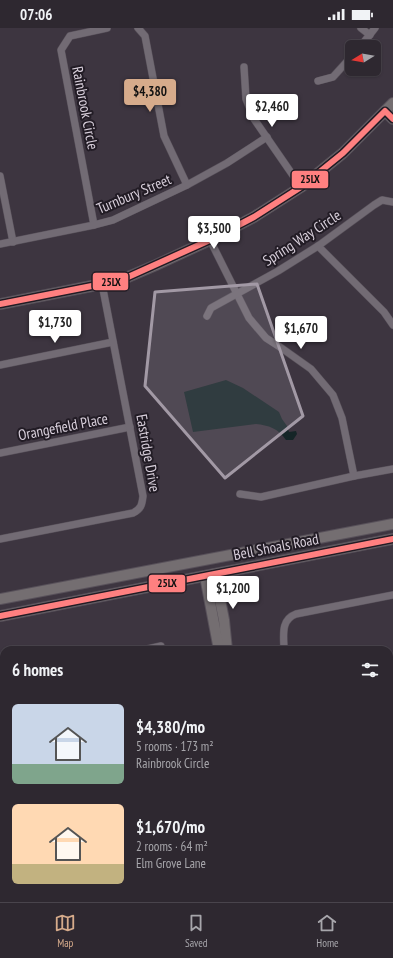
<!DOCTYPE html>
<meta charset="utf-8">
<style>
body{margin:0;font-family:"PT Sans Narrow",sans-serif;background:#3a343c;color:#f1f3f6;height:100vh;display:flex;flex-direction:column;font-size:15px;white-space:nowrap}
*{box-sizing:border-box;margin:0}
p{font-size:13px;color:#a7a6ab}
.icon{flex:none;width:22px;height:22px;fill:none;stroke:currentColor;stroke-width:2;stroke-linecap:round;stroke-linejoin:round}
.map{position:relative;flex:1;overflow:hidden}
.details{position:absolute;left:0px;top:618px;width:393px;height:256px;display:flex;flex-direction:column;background:#2e2830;border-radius:12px 12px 0 0;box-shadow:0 1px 3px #0004,0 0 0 1px #49444c}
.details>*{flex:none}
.needle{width:26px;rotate:259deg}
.buttons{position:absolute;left:345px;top:12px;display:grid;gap:8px}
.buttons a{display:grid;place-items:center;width:36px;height:36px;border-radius:6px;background:#2e2830;box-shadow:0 1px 3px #0004,0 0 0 1px #49444c;font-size:20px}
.price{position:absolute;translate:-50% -34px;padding:0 9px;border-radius:4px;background:#fff;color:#222;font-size:13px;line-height:26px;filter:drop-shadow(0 1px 2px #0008)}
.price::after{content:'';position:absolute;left:50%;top:24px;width:12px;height:9px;margin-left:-6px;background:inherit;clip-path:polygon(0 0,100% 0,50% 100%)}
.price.active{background:#d6ab8b;color:#111}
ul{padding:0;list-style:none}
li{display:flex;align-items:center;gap:12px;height:100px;padding:0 12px}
li span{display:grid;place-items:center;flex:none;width:112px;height:80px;border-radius:6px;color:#555}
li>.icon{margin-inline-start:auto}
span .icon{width:48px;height:48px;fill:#fffc;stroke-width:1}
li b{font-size:17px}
h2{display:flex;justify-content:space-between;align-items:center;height:48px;padding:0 12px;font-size:17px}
.status{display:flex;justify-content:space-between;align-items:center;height:28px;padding:0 20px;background:#2e2830;direction:ltr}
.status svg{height:11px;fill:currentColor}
.tab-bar{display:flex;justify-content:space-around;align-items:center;height:56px;border-top:1px solid #49444c;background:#2e2830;font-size:11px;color:#a7a6ab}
.tab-bar a{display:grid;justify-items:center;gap:2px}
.tab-bar .active{color:#d6ab8b}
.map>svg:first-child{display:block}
.water{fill:#152527}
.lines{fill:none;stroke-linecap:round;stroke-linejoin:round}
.street-casing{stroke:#58515a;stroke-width:8}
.secondary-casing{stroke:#58515a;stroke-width:12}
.street{stroke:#726b74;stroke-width:7}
.secondary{stroke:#746e71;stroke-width:10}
.bus-1-casing{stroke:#221c25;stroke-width:9}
.bus-1{stroke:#ff8080;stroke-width:6}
.marked{fill:#a299a5;fill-opacity:0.2;stroke:#a299a5;stroke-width:3;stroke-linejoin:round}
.labels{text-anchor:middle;stroke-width:4;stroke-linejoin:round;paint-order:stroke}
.street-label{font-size:15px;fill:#d8cfdb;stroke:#221c25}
.line-badge{stroke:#221c25;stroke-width:1.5}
.pale-badge-label{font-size:11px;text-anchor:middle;font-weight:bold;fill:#111}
</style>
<div class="status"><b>07:06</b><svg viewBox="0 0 49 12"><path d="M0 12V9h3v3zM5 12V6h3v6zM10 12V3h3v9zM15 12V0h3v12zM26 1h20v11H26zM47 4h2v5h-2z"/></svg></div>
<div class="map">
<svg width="393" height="874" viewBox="0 0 393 874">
<rect width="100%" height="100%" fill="#3d3540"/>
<path class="water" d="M226,352L243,360L279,384L282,391L287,398L289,404L296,403L297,406L293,412H286C279,401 268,397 256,396L193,404L184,364Z"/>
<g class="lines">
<g class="street-casing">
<g id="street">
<path d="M138,0L145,8L164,108L187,157"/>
<path d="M361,0L370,7"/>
<path d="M360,19L375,0"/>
<path d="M244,39L246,71L254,91L301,159"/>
<path d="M318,53L333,49L352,28"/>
<path d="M0,148L13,214"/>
<path d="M94,197L61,22L70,8L107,0"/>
<path d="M210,212L249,290L266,310L280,319L311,341L333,367L342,390L354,448"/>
<path d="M0,216L94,197L113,192L187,157L227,135L267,109"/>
<path d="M318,218L384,284L393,297"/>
<path d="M207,288L211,280L278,243L318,218L374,177L382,172L393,174"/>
<path d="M0,337L113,314"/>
<path d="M0,425L130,399"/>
<path d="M240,466L261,469L354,448L393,441"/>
<path d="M0,511L133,485C141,481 142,477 143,468L102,256"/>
<path d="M143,622L161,618L162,622"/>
<path d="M284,622C284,608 280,592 296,586L393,567"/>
<path d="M0,690L4,711"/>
<path d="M389,750L393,747"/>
<path d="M389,862L393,859"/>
<path d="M46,870L48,874"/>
<path d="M136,870L137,874"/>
<path d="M223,874L226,873V870"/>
<path d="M373,874L378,870"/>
</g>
</g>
<g class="secondary-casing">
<g id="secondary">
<path d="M385,83L393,91"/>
<path d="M0,276L102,256L128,249L156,237L210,212L254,189L301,159L343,125L393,75"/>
<path d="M215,546L224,592L227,622"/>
<path d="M205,548L219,622"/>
<path d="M0,571L393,496"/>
<path d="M0,588L393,511"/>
<path d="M285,870L286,874"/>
</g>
</g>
<use href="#street" class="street"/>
<use href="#secondary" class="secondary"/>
<g class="bus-1-casing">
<g id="bus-1">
<path d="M0,276L102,256L128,249L210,212L254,189L301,159L343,125L385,83L393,91"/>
<path d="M0,588L393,511"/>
</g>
</g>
<use href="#bus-1" class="bus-1"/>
</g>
<path class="marked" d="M257,256L303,388L225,450L145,358L155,264Z"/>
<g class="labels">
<g class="street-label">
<text transform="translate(85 80) rotate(79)" y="5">Rainbrook Circle</text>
<text transform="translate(134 166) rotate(-23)" y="5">Turnbury Street</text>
<text transform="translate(302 210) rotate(-33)" y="5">Spring Way Circle</text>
<text transform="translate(63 399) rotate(-11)" y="5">Orangefield Place</text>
<text transform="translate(148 425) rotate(80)" y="5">Eastridge Drive</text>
<text transform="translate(276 519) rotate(-11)" y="5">Bell Shoals Road</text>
</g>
</g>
<g class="line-badge">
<rect x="291" y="142" width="38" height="19" rx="4" fill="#ff8080"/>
<rect x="92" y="244" width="37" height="19" rx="4" fill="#ff8080"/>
<rect x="148" y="546" width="38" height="19" rx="4" fill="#ff8080"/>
</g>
<g class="pale-badge-label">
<text x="310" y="155">25LX</text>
<text x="111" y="258">25LX</text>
<text x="167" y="559">25LX</text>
</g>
</svg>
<div class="buttons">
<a><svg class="needle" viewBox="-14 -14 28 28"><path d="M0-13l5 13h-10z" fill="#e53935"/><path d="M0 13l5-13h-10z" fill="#a7a6ab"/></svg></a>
</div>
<b class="price active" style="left:150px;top:85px">$4,380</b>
<b class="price" style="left:272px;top:100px">$2,460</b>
<b class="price" style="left:214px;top:222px">$3,500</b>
<b class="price" style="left:55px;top:316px">$1,730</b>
<b class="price" style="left:301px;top:322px">$1,670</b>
<b class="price" style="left:233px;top:582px">$1,200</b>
<section class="details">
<h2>6 homes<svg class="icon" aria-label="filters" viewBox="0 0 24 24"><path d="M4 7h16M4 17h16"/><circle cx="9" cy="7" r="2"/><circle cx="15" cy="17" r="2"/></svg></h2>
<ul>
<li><span style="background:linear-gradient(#c9d6e8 75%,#7fa58c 0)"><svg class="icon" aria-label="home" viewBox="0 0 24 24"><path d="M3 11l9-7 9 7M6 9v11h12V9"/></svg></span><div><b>$4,380/mo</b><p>5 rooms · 173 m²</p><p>Rainbrook Circle</p></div></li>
<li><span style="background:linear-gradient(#ffd9b3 75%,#c2b280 0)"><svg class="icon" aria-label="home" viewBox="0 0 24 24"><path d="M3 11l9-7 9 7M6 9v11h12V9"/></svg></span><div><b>$1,670/mo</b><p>2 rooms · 64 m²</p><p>Elm Grove Lane</p></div></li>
</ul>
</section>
</div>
<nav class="tab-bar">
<a class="active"><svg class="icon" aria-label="map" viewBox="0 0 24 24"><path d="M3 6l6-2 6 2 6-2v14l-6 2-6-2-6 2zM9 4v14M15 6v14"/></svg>Map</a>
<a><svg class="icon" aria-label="saved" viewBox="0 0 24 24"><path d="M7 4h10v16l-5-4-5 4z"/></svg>Saved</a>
<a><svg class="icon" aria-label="home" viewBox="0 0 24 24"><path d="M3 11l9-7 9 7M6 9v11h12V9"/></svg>Home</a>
</nav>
